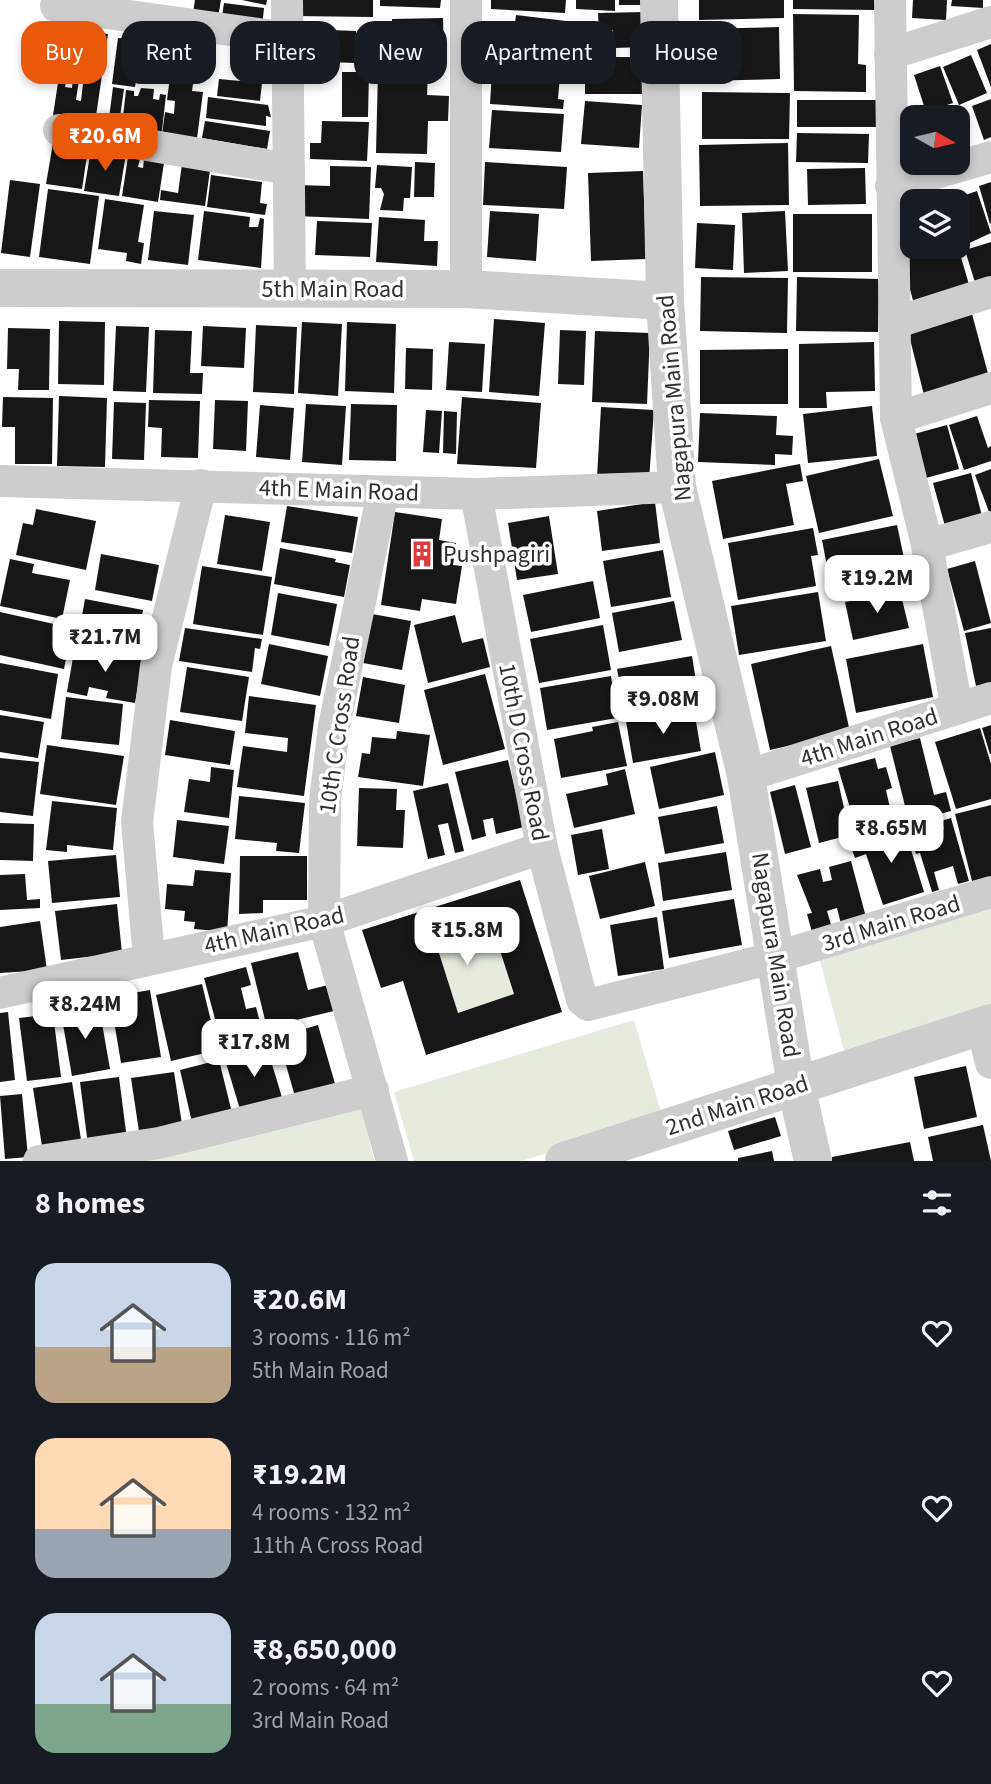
<!DOCTYPE html>
<meta charset="utf-8">
<style>
body{margin:0;font-family:"Source Sans 3",sans-serif;background:#20242c;color:#f1f3f6;height:100vh;display:flex;flex-direction:column;font-size:26px;white-space:nowrap}
*{box-sizing:border-box;margin:0}
p{font-size:23px;color:#9ea1a6}
.icon{flex:none;width:38px;height:38px;fill:none;stroke:currentColor;stroke-width:2;stroke-linecap:round;stroke-linejoin:round}
.map{position:relative;height:1161px;overflow:hidden}
.drawer{display:flex;flex-direction:column;background:#171b24;flex:1}
.drawer>*{flex:none}
.banner{position:absolute;left:21px;top:21px;width:950px;height:63px;display:flex;gap:14px}
.needle{width:46px;rotate:98deg}
.controls{position:absolute;left:900px;top:105px;display:grid;gap:14px}
.controls a{display:grid;place-items:center;width:70px;height:70px;border-radius:14px;background:#171b24;box-shadow:0 4px 10px #0003;font-size:35px}
.price{position:absolute;translate:-50% -60px;padding:0 16px;border-radius:14px;background:#fff;color:#222;font-size:23px;line-height:46px;filter:drop-shadow(0 2px 4px #0008)}
.price::after{content:'';position:absolute;left:50%;top:42px;width:21px;height:16px;margin-left:-10px;background:inherit;clip-path:polygon(0 0,100% 0,50% 100%)}
.price.selected{background:#ea580c;color:#fff}
ul{padding:0;list-style:none}
li{display:flex;align-items:center;gap:21px;height:175px;padding:0 35px}
li span{display:grid;place-items:center;flex:none;width:196px;height:140px;border-radius:21px;color:#555}
li>.icon{margin-inline-start:auto}
span .icon{width:84px;height:84px;fill:#fffc;stroke-width:1}
li b{font-size:30px}
h2{display:flex;justify-content:space-between;align-items:center;height:84px;padding:0 35px;font-size:30px}
.pill{padding:0 24px;border-radius:21px;background:#171b24;box-shadow:0 4px 10px #0003;font-size:24px;line-height:63px}
.pill.selected{background:#ea580c;color:#fff}
.map>svg:first-child{display:block}
.green{fill:#e5ecde}
.building{fill:#171717;fill-rule:evenodd}
.lines{fill:none;stroke-linecap:round;stroke-linejoin:round}
.minor{stroke:#cdcdcd;stroke-width:32}
.tertiary{stroke:#cdcdcd;stroke-width:38}
.labels{text-anchor:middle;stroke-width:7;stroke-linejoin:round;paint-order:stroke}
.street-label{font-size:24px;fill:#303030;stroke:#fff}
.poi-label{font-size:24px;fill:#303030;stroke:#fff;text-anchor:start}
</style>
<div class="map">
<svg width="991" height="1161" viewBox="0 0 991 1161">
<rect width="100%" height="100%" fill="#fff"/>
<g class="green">
<path d="M991,901V1006L844,1051L819,957Z"/>
<path d="M495,935L514,994L458,1013L439,954Z"/>
<path d="M634,1020L663,1119L521,1161H414L394,1092Z"/>
<path d="M359,1099L374,1161H76Z"/>
</g>
<g class="building">
<path d="M195,0H221L217,23L192,19Z"/>
<path d="M242,0H267L266,5Z"/>
<path d="M294,0H373V17L293,16Z"/>
<path d="M380,0H441L440,8L380,6Z"/>
<path d="M491,0H566L565,13L491,9Z"/>
<path d="M576,0H615V11L576,9Z"/>
<rect x="619" y="0" width="25" height="5"/>
<path d="M699,0H784V18L699,20Z"/>
<path d="M793,0H876V10L793,9Z"/>
<path d="M913,0H947L946,20L912,18Z"/>
<path d="M952,0H983V8L951,6Z"/>
<path d="M224,3L264,8L262,28L221,23Z"/>
<path d="M644,12L645,47L614,48L613,30L599,31L598,13Z"/>
<path d="M793,14L859,15L858,64L866,65V92L794,91Z"/>
<path d="M516,15L566,21L561,61L500,57L501,46L512,48Z"/>
<path d="M443,18L444,64L393,65L392,19Z"/>
<path d="M779,27L780,79L700,81L699,29Z"/>
<path d="M305,29L356,31L355,63L303,61Z"/>
<path d="M68,30L87,32L80,77L62,74Z"/>
<path d="M89,31L108,34L96,116L109,118L113,87L124,89L118,131L52,122L59,76L67,77L65,87L72,88L73,79L79,80L76,100L81,101Z"/>
<path d="M118,38L129,39L126,63L139,64L135,87L112,84Z"/>
<path d="M991,44V87L977,50Z"/>
<path d="M174,45L198,48L192,91L203,92L196,146L161,142L165,112L174,114L175,101L167,100Z"/>
<path d="M971,55L987,93L959,105L943,67Z"/>
<rect x="585" y="57" width="63" height="37"/>
<path d="M541,60L568,63L566,71L540,68Z"/>
<path d="M940,66L953,103L926,112L914,75Z"/>
<path d="M378,70L428,71L427,95L449,96L448,121H428L427,154L376,153Z"/>
<path d="M492,71L560,75L558,99L564,100L563,109L490,104Z"/>
<path d="M342,72H369L368,117H342Z"/>
<path d="M219,79L262,83L260,101L217,96Z"/>
<path d="M141,88L154,89L153,99L159,100L160,94L166,95L161,139L121,134L126,90L134,91V96H138Z"/>
<path d="M702,92L790,93L789,139H702Z"/>
<path d="M208,97L268,105L271,117L266,116V126L206,118Z"/>
<path d="M991,99V137L984,140L972,106Z"/>
<path d="M797,100H876L877,127H797Z"/>
<path d="M585,101L642,105L639,148L581,144Z"/>
<path d="M960,108L971,154L957,157V117L928,116Z"/>
<path d="M492,110L564,114L561,152L489,148Z"/>
<path d="M899,119H912V164H898Z"/>
<path d="M205,121L270,131L267,149L202,138Z"/>
<path d="M322,121L369,122L367,161L310,159V143H321Z"/>
<path d="M797,133L869,134L868,163L796,162Z"/>
<path d="M53,143L88,149L82,189L46,184Z"/>
<path d="M788,143L789,205L700,206L699,145Z"/>
<path d="M91,149L106,151L105,155L116,157L117,152L126,154L119,196L84,191Z"/>
<path d="M128,157L140,159L138,167L143,168L144,160L164,163L158,202L122,196Z"/>
<path d="M415,162L435,163L434,197H414Z"/>
<path d="M485,162L567,167L564,209L483,205Z"/>
<path d="M211,163L205,206L160,200L161,190L178,193L182,164Z"/>
<path d="M377,165L412,167L410,198H404L403,211L380,210L384,194L381,188H375Z"/>
<path d="M330,166L371,167L369,219L296,216L297,185L330,186Z"/>
<path d="M865,168L866,204L808,205L807,169Z"/>
<path d="M643,171L646,259L591,261L588,173Z"/>
<path d="M211,175L262,182L260,203L267,204L265,215L207,207Z"/>
<path d="M10,180L40,184L30,257L1,253Z"/>
<path d="M991,182V223L990,224L979,186Z"/>
<path d="M48,189L99,196L90,264L39,257Z"/>
<path d="M977,191L991,233L965,245L957,221V201H948Z"/>
<path d="M105,199L144,205L138,242L144,243L141,264L126,261L127,253L98,249Z"/>
<path d="M154,211L194,215L188,265L148,260Z"/>
<path d="M204,211L250,217L249,227H258L260,218L264,219L261,268L198,260Z"/>
<path d="M490,211L539,214L536,261L487,257Z"/>
<path d="M785,211L788,271L744,273L742,213Z"/>
<rect x="793" y="214" width="79" height="58"/>
<path d="M379,217L425,220L424,241H438L437,266L376,262Z"/>
<path d="M317,221L372,223L370,257L315,255Z"/>
<path d="M697,223L735,225L733,270L695,268Z"/>
<path d="M912,238V247H958L970,288L914,304L897,242Z"/>
<path d="M991,242V281L976,286L965,250Z"/>
<path d="M701,277L788,278L787,333L700,331Z"/>
<path d="M797,277L879,279L878,332L796,331Z"/>
<path d="M972,314L990,381L925,399L908,331Z"/>
<path d="M494,319L545,323L539,396L489,392Z"/>
<path d="M59,321L105,322L104,385L58,384Z"/>
<path d="M302,322L342,324L338,396L298,393Z"/>
<path d="M347,322L396,324L394,393L345,391Z"/>
<path d="M256,325L297,327L294,394L253,392Z"/>
<path d="M116,326L149,327L146,392L113,391Z"/>
<path d="M203,326L246,328L244,368L201,366Z"/>
<path d="M8,328L50,329L49,390H18L19,369H7Z"/>
<path d="M155,330L192,331L190,373H203L202,394L153,393Z"/>
<path d="M560,330L586,331L584,385L558,384Z"/>
<path d="M595,331L650,333L647,404L592,402Z"/>
<path d="M449,342L485,344L482,392L446,390Z"/>
<path d="M874,342L875,391L826,392L827,408H799V344Z"/>
<path d="M406,348L433,349L432,390L405,389Z"/>
<path d="M788,349V404H700V350Z"/>
<path d="M59,396L107,398L105,467L57,466Z"/>
<path d="M3,397L53,398L52,464H15V427H2Z"/>
<path d="M462,397L541,403L536,468L457,464Z"/>
<path d="M149,400L200,401L198,458L161,457L162,428L148,427Z"/>
<path d="M215,400L248,401L246,451L213,449Z"/>
<path d="M114,402L146,403L144,460L112,459Z"/>
<path d="M306,404L346,406L342,465L302,462Z"/>
<path d="M351,404L397,405L396,461L349,460Z"/>
<path d="M260,405L294,408L290,460L256,457Z"/>
<path d="M872,406L877,456L808,463L803,414Z"/>
<path d="M601,407L654,410L649,480L597,477Z"/>
<path d="M426,410L442,411L439,453L423,452Z"/>
<path d="M444,411L457,412L456,454L443,453Z"/>
<path d="M700,413L777,416L776,435L793,436L792,455L775,454V465L698,462Z"/>
<path d="M977,416L988,448L991,446V461L964,470L949,425Z"/>
<path d="M947,425L959,469L926,478L914,434Z"/>
<path d="M879,459L893,516L819,533L806,476Z"/>
<path d="M800,464L803,481L786,484L794,525L723,539L712,481Z"/>
<path d="M991,469V517L975,475Z"/>
<path d="M971,473L982,516L945,526L933,483Z"/>
<path d="M655,502L660,543L602,551L597,511Z"/>
<path d="M287,506L358,517L352,553L281,542Z"/>
<path d="M36,509L96,521L86,570L16,555L23,523L33,525Z"/>
<path d="M395,512L442,519L439,540L456,543L453,565L462,566L456,604L422,599L420,611L381,605Z"/>
<path d="M225,515L270,522L262,571L217,564Z"/>
<path d="M549,516L558,574L517,580L508,523Z"/>
<path d="M897,525L908,577L832,593L822,540Z"/>
<path d="M813,528L818,555L811,556L816,586L738,600L728,543Z"/>
<path d="M280,548L336,559L335,562L350,565L344,597L274,584Z"/>
<path d="M663,550L671,597L611,607L603,561Z"/>
<path d="M101,554L159,565L152,601L95,590Z"/>
<path d="M10,559L34,564L32,573L70,580L62,619L0,606Z"/>
<path d="M975,561L991,623L964,631L947,569Z"/>
<path d="M202,566L272,577L263,635L193,624Z"/>
<path d="M593,581L600,618L531,632L523,595Z"/>
<path d="M900,591L909,628L853,640L845,602Z"/>
<path d="M818,592L826,641L739,655L731,606Z"/>
<path d="M278,593L337,604L329,646L271,635Z"/>
<path d="M85,599L143,610L137,643L79,632Z"/>
<path d="M674,601L682,640L619,652L612,613Z"/>
<path d="M0,612L72,628L64,669L0,655Z"/>
<path d="M372,614L411,621L402,670L363,663Z"/>
<path d="M455,615L462,643L483,638L490,667L428,683L414,625Z"/>
<path d="M603,625L611,670L539,683L530,639Z"/>
<path d="M185,628L262,639L260,649L255,648L252,672L179,661Z"/>
<path d="M991,628V683L976,686L965,633Z"/>
<path d="M269,644L328,656L320,696L261,684Z"/>
<path d="M923,644L933,697L856,713L846,659Z"/>
<path d="M75,646L143,658L135,703L106,698L108,691L89,687L87,696L67,692Z"/>
<path d="M831,646L850,732L770,750L751,664Z"/>
<path d="M692,656L699,700L658,707L657,700L638,703L639,710L625,712L617,669Z"/>
<path d="M0,663L58,674L51,719L0,710Z"/>
<path d="M187,667L249,677L242,721L180,712Z"/>
<path d="M485,674L505,749L443,765L424,690Z"/>
<path d="M611,676L617,718L547,730L540,688Z"/>
<path d="M363,677L405,685L399,723L356,716Z"/>
<path d="M249,696L316,705L304,796L237,787L243,746L287,752L288,738L245,733Z"/>
<path d="M66,697L123,704L119,745L61,739Z"/>
<path d="M694,710L701,751L633,763L626,721Z"/>
<path d="M0,715L44,722L38,758L0,752Z"/>
<path d="M170,720L235,731L230,765L165,755Z"/>
<path d="M618,722L627,766L561,778L554,739L593,731L592,727Z"/>
<path d="M991,725V754H990L982,728Z"/>
<path d="M980,728L991,764V799L956,809L935,742Z"/>
<path d="M397,731L430,735L423,786L358,777L362,753L370,754L372,737L396,739Z"/>
<path d="M920,738L934,795L946,792L951,811L909,822L890,746Z"/>
<path d="M47,745L124,756L116,805L40,794Z"/>
<path d="M715,752L724,795L659,809L650,767Z"/>
<path d="M0,758L39,762L33,816L0,812Z"/>
<path d="M875,758L878,769L886,767L892,788L886,790L890,808L897,806L903,826L859,838L838,768Z"/>
<path d="M508,760L524,827L496,834L493,818L483,820L486,836L472,840L455,772Z"/>
<path d="M211,767L234,770L229,818L184,812L189,779L210,782Z"/>
<path d="M625,769L635,814L574,828L566,794L608,785L606,774Z"/>
<path d="M838,781L850,835L819,843L806,788Z"/>
<path d="M448,783L464,851L455,853L448,823L438,825L445,855L428,859L413,791Z"/>
<path d="M795,785L811,847L785,854L770,792Z"/>
<path d="M359,788L397,789L396,810H405L403,848L357,846Z"/>
<path d="M239,796L305,803L299,853L276,851L277,843L235,839Z"/>
<path d="M52,801L117,808L113,850L67,845V852L46,850Z"/>
<path d="M991,805V877L972,881L955,814Z"/>
<path d="M717,806L724,843L665,854L658,817Z"/>
<path d="M951,818L969,881L958,884L953,866L934,872L939,890L932,892L920,853L916,854L909,831L932,824L934,831L944,829L941,821Z"/>
<path d="M177,820L229,826L224,864L173,857Z"/>
<path d="M0,823L34,824L33,861L0,860Z"/>
<path d="M904,827L924,892L883,905L866,854L855,858L850,844Z"/>
<path d="M602,829L609,869L578,875L571,835Z"/>
<path d="M726,852L732,890L663,901L658,863Z"/>
<path d="M116,855L120,897L52,903L48,861Z"/>
<path d="M240,856H307V900H263V913L239,914Z"/>
<path d="M851,861L867,921L842,928L837,908L827,911L833,931L813,936L807,914L812,913L797,875L820,869L823,882L832,880L829,867Z"/>
<path d="M645,862L655,906L600,919L589,876Z"/>
<path d="M195,870L231,873L227,932L194,929L195,922L184,921L185,911L165,909L167,884L193,886Z"/>
<path d="M25,874L27,900L40,899V908L0,910V875Z"/>
<path d="M520,880L562,1012L426,1055L403,981L381,988L362,930ZM495,935L514,994L458,1013L439,953Z"/>
<path d="M734,899L742,945L669,958L662,911Z"/>
<path d="M117,904L122,953L61,960L55,911Z"/>
<path d="M657,917L664,969L618,976L610,925Z"/>
<path d="M40,921L47,970L0,973V927Z"/>
<path d="M298,952L308,990L328,985L334,1011L292,1021L293,1026L268,1032L251,963Z"/>
<path d="M246,967L251,985L241,988L246,1009L256,1007L263,1034L222,1045L204,978Z"/>
<path d="M202,984L218,1050L171,1061L156,995Z"/>
<path d="M150,990L161,1057L121,1063L110,997Z"/>
<path d="M99,1006L110,1069L72,1076L61,1013Z"/>
<path d="M8,1012L15,1080L0,1082V1013Z"/>
<path d="M53,1014L61,1077L27,1081L19,1018Z"/>
<path d="M318,1025L336,1087L296,1100L278,1037Z"/>
<path d="M265,1041L284,1104L242,1116L223,1053Z"/>
<path d="M219,1060L234,1121L194,1131L180,1070Z"/>
<path d="M966,1066L977,1117L924,1129L914,1077Z"/>
<path d="M174,1072L183,1131L140,1138L131,1078Z"/>
<path d="M119,1077L127,1140L88,1145L80,1082Z"/>
<path d="M72,1082L82,1146L43,1153L33,1088Z"/>
<path d="M22,1094L28,1157L5,1159L0,1096Z"/>
<path d="M775,1117L781,1136L734,1150L728,1131Z"/>
<path d="M983,1125L991,1161H933L928,1137Z"/>
<path d="M910,1142L914,1161H832V1157Z"/>
<path d="M772,1151L774,1161H738V1158Z"/>
</g>
<g class="lines">
<g class="minor">
<path d="M287,0L290,289"/>
<path d="M890,0L896,418L927,545L957,709"/>
<path d="M56,6L288,38"/>
<path d="M890,54L991,22"/>
<path d="M59,130L289,169"/>
<path d="M891,186L991,157"/>
<path d="M466,289V0"/>
<path d="M894,323L991,292"/>
<path d="M896,418L991,388"/>
<path d="M0,481L476,494L677,487"/>
<path d="M383,492L334,726L325,801L324,921L392,1161"/>
<path d="M476,494L542,848L582,1000L588,1005L777,957L991,892"/>
<path d="M927,545L991,527"/>
<path d="M746,776L991,698"/>
<path d="M149,958L137,822L156,666L201,485"/>
<path d="M0,993L324,921L542,848"/>
<path d="M982,1025L991,1063"/>
<path d="M39,1161L159,1143L373,1090"/>
</g>
<g class="tertiary">
<path d="M659,0L665,301L677,487L746,776L796,1086L813,1161"/>
<path d="M0,288L466,289L665,301"/>
<path d="M564,1161L991,1023"/>
</g>
</g>
<defs>
<g id="building-bare" transform="scale(2.1)"><path d="M-4-6H4V6H1V3H-1V6H-4ZM-2.5-4.3h1.7v1.8h-1.7ZM.8-4.3h1.7v1.8H.8ZM-2.5-1h1.7V.8h-1.7ZM.8-1h1.7V.8H.8Z" fill="#de3a3c" stroke="#fff" stroke-width="2.5" paint-order="stroke"/></g>
</defs>
<g fill-rule="evenodd">
<use href="#building-bare" x="422" y="554"/>
</g>
<g class="labels">
<g class="street-label">
<text x="333" y="297">5th Main Road</text>
<text transform="translate(674 398) rotate(-95)" y="8">Nagapura Main Road</text>
<text transform="translate(339 490) rotate(2)" y="8">4th E Main Road</text>
<text transform="translate(339 725) rotate(-82)" y="8">10th C Cross Road</text>
<text transform="translate(869 737) rotate(-18)" y="8">4th Main Road</text>
<text transform="translate(524 752) rotate(79)" y="8">10th D Cross Road</text>
<text transform="translate(891 923) rotate(-17)" y="8">3rd Main Road</text>
<text transform="translate(274 930) rotate(-13)" y="8">4th Main Road</text>
<text transform="translate(776 955) rotate(81)" y="8">Nagapura Main Road</text>
<text transform="translate(737 1105) rotate(-18)" y="8">2nd Main Road</text>
</g>
<g class="poi-label">
<text x="443" y="562">Pushpagiri</text>
</g>
</g>
</svg>
<div class="controls">
<a><svg class="needle" viewBox="-14 -14 28 28"><path d="M0-13l5 13h-10z" fill="#e53935"/><path d="M0 13l5-13h-10z" fill="#9ea1a6"/></svg></a>
<a><svg class="icon" aria-label="layers" viewBox="0 0 24 24"><path d="M12 4l9 5-9 5-9-5zM3 14l9 5 9-5"/></svg></a>
</div>
<b class="price selected" style="left:105px;top:173px">₹20.6M</b>
<b class="price" style="left:877px;top:615px">₹19.2M</b>
<b class="price" style="left:105px;top:674px">₹21.7M</b>
<b class="price" style="left:663px;top:736px">₹9.08M</b>
<b class="price" style="left:891px;top:865px">₹8.65M</b>
<b class="price" style="left:467px;top:967px">₹15.8M</b>
<b class="price" style="left:85px;top:1041px">₹8.24M</b>
<b class="price" style="left:254px;top:1079px">₹17.8M</b>
<div class="banner">
<a class="pill selected">Buy</a>
<a class="pill">Rent</a>
<a class="pill">Filters</a>
<a class="pill">New</a>
<a class="pill">Apartment</a>
<a class="pill">House</a>
</div>
</div>
<section class="drawer">
<h2>8 homes<svg class="icon" aria-label="filters" viewBox="0 0 24 24"><path d="M4 7h16M4 17h16"/><circle cx="9" cy="7" r="2"/><circle cx="15" cy="17" r="2"/></svg></h2>
<ul>
<li><span style="background:linear-gradient(#c9d6e8 60%,#b9a48a 0)"><svg class="icon" aria-label="home" viewBox="0 0 24 24"><path d="M3 11l9-7 9 7M6 9v11h12V9"/></svg></span><div><b>₹20.6M</b><p>3 rooms · 116 m²</p><p>5th Main Road</p></div><svg class="icon" aria-label="heart" viewBox="0 0 24 24"><path d="M12 20l-8-8c-3-5 5-10 8-4 3-6 11-1 8 4z"/></svg></li>
<li><span style="background:linear-gradient(#ffd9b3 65%,#9aa5b1 0)"><svg class="icon" aria-label="home" viewBox="0 0 24 24"><path d="M3 11l9-7 9 7M6 9v11h12V9"/></svg></span><div><b>₹19.2M</b><p>4 rooms · 132 m²</p><p>11th A Cross Road</p></div><svg class="icon" aria-label="heart" viewBox="0 0 24 24"><path d="M12 20l-8-8c-3-5 5-10 8-4 3-6 11-1 8 4z"/></svg></li>
<li><span style="background:linear-gradient(#c9d6e8 65%,#7fa58c 0)"><svg class="icon" aria-label="home" viewBox="0 0 24 24"><path d="M3 11l9-7 9 7M6 9v11h12V9"/></svg></span><div><b>₹8,650,000</b><p>2 rooms · 64 m²</p><p>3rd Main Road</p></div><svg class="icon" aria-label="heart" viewBox="0 0 24 24"><path d="M12 20l-8-8c-3-5 5-10 8-4 3-6 11-1 8 4z"/></svg></li>
</ul>
</section>
